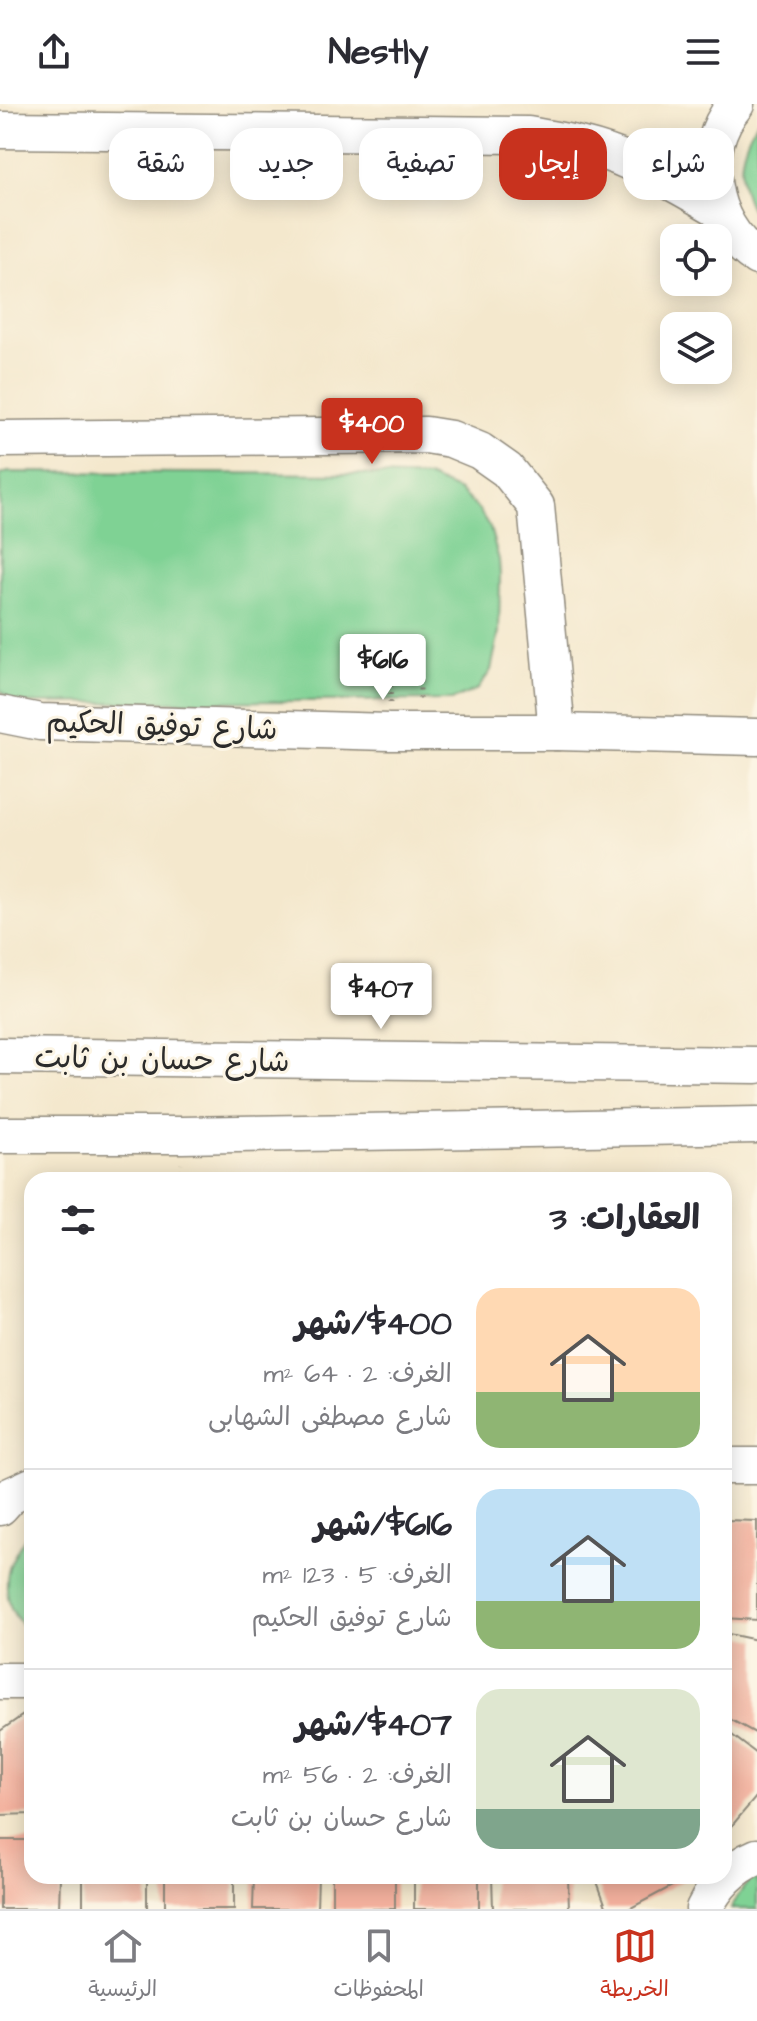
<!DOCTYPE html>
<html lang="ar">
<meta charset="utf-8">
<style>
body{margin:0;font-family:"Architects Daughter","Playpen Sans Arabic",sans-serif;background:#f7f7f7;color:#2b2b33;direction:rtl;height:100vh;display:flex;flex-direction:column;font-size:30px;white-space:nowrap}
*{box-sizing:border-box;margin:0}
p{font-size:26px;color:#7c7c81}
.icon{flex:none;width:44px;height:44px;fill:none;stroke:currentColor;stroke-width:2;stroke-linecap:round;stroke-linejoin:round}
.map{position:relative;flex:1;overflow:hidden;direction:ltr}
.side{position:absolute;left:24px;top:1068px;width:708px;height:712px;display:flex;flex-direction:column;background:#fff;border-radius:24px;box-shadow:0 4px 20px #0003;direction:rtl}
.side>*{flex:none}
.top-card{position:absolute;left:24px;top:24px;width:710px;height:72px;direction:rtl;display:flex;gap:16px}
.tools{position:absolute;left:660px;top:120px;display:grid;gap:16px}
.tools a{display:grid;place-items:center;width:72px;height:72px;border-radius:16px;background:#fff;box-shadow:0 4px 20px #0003;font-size:40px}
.price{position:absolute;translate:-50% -68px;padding:0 18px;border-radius:8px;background:#fff;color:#222;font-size:26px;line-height:52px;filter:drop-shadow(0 2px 4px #0008)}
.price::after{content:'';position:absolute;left:50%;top:48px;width:24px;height:18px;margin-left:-12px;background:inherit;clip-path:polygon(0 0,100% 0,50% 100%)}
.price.selected{background:#c8321e;color:#fff}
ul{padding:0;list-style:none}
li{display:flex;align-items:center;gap:24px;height:200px;padding:0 32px}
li+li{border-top:2px solid #e1e1e2}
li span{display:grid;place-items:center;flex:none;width:224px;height:160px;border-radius:24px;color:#555}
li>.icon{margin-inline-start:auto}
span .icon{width:96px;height:96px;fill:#fffc;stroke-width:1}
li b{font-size:34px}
h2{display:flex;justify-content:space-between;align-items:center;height:96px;padding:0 32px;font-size:34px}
.tag{padding:0 28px;border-radius:24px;background:#fff;box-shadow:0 4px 20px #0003;font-size:28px;line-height:72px}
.tag.selected{background:#c8321e;color:#fff}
header{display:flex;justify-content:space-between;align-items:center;height:104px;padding:0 32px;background:#fff;font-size:36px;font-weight:800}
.tab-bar{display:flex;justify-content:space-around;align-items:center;height:112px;border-top:2px solid #e1e1e2;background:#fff;font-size:22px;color:#7c7c81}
.tab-bar a{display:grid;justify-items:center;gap:4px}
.tab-bar .selected{color:#c8321e}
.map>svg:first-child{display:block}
.green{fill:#7fd294;stroke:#557e60;stroke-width:2}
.building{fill:#f3b09d}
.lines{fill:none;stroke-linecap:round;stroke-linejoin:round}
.minor-casing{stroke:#908a7c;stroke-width:39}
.path{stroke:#908a7c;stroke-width:5;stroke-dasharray:2 6;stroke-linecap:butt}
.minor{stroke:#fff;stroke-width:36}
.labels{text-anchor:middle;stroke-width:6;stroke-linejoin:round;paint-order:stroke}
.street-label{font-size:30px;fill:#2b2b2b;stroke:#fcf5e5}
</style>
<header><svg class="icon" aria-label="menu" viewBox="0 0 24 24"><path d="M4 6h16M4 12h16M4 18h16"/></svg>Nestly<svg class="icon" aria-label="share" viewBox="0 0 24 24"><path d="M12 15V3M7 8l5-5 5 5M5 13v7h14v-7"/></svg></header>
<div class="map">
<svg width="757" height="1805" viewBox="0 0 757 1805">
<rect width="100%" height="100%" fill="#fcf5e5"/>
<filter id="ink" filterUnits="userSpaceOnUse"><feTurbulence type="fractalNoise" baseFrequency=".0125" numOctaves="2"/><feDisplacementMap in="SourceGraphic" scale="16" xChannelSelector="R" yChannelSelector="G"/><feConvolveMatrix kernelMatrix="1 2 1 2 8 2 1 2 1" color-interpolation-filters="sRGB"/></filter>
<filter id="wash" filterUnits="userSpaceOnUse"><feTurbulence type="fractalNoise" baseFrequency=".006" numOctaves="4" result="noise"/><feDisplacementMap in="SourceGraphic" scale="32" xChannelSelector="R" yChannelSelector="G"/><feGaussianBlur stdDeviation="1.8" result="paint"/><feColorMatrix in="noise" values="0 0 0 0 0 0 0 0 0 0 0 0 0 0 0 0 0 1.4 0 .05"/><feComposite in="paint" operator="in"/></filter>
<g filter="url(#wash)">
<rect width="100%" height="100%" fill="#f4e8cd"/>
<g class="green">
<path d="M757,18V115C736,83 736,49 757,18Z"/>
<path d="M8,368L356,370L427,373L460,387L479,406L490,424L499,456L500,472L499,528L491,566L478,585L452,596L15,599L0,586V371Z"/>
<path d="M32,1426V1528C22,1523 16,1515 11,1504C0,1472 11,1455 29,1427Z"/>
<path d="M757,1770V1805H731C737,1792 745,1779 757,1770Z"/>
</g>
<g id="blocks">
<g class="building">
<path d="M724,1416L757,1417V1516L724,1514Z"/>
<path d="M724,1529L757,1536V1630L724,1612Z"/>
<path d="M32,1605V1710L0,1711V1627Z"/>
<path d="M724,1625L757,1650V1692L724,1731Z"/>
<path d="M0,1736H32V1772H60L59,1805H0Z"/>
<rect x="83" y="1772" width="64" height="33"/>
<rect x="165" y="1772" width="69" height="33"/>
<path d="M254,1772H318L317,1805H253Z"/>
<rect x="332" y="1772" width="63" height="33"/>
<rect x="414" y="1772" width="65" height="33"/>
<path d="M492,1772H568L569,1805H493Z"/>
<path d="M595,1772H691L629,1805H607Z"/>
</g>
</g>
</g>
<g filter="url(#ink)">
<use href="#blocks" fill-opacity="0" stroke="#908a7c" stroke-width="2"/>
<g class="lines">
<g class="minor-casing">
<g id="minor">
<path d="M736,0C697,44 708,121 757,153"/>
<path d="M0,26L528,31C563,37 597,43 630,58C661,71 690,88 719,105"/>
<path d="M0,335L426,331L451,335L480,347L507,366L536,402L557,628"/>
<path d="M0,610L40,618L389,628H557L757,633"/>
<path d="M0,952L757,961"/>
<path d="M0,1031H182L757,1021"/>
<path d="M724,1362H757"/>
<path d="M0,1403L10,1392L32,1382"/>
<path d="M0,1577H32"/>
<path d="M704,1805C715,1782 733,1763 757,1753"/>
</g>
</g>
<g class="path">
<path d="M390,599L391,561V558L394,557H417L420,560V599"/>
<path d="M181,1076L182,1060"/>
</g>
<use href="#minor" class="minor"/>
</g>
</g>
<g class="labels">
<g class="street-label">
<text transform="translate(162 621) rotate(2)" y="10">شارع توفيق الحكيم</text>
<text transform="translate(162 955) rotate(1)" y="10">شارع حسان بن ثابت</text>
</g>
</g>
</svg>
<div class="tools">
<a><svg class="icon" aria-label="locate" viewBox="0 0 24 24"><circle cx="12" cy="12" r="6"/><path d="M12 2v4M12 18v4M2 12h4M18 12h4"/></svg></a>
<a><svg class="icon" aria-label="layers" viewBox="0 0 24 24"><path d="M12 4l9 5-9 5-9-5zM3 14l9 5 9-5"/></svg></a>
</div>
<b class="price selected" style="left:372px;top:362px">$400</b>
<b class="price" style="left:383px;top:598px">$616</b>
<b class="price" style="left:381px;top:927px">$407</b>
<div class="top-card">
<a class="tag">شراء</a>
<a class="tag selected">إيجار</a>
<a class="tag">تصفية</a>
<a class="tag">جديد</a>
<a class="tag">شقة</a>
</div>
<section class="side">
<h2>العقارات: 3<svg class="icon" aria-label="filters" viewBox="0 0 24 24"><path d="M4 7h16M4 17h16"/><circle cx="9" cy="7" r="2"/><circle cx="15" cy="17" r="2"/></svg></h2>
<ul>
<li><span style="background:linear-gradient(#ffd9b3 65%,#8fb573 0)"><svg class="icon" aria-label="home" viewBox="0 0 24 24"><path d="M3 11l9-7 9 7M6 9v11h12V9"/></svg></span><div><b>$400/شهر</b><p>الغرف: 2 · 64 m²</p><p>شارع مصطفى الشهابى</p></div></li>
<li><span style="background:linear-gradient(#bfe0f5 70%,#8fb573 0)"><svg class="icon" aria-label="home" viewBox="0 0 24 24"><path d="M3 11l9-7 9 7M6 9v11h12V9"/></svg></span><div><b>$616/شهر</b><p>الغرف: 5 · 123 m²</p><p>شارع توفيق الحكيم</p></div></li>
<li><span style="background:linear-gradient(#dfe7d0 75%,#7fa58c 0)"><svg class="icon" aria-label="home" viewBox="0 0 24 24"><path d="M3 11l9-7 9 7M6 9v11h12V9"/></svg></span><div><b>$407/شهر</b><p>الغرف: 2 · 56 m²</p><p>شارع حسان بن ثابت</p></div></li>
</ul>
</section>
</div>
<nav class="tab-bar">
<a class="selected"><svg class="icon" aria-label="map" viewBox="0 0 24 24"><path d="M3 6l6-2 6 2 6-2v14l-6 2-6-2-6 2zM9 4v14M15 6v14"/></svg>الخريطة</a>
<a><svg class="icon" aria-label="saved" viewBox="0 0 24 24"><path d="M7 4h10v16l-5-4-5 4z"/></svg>المحفوظات</a>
<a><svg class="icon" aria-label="home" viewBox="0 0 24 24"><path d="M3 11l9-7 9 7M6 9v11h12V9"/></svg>الرئيسية</a>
</nav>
